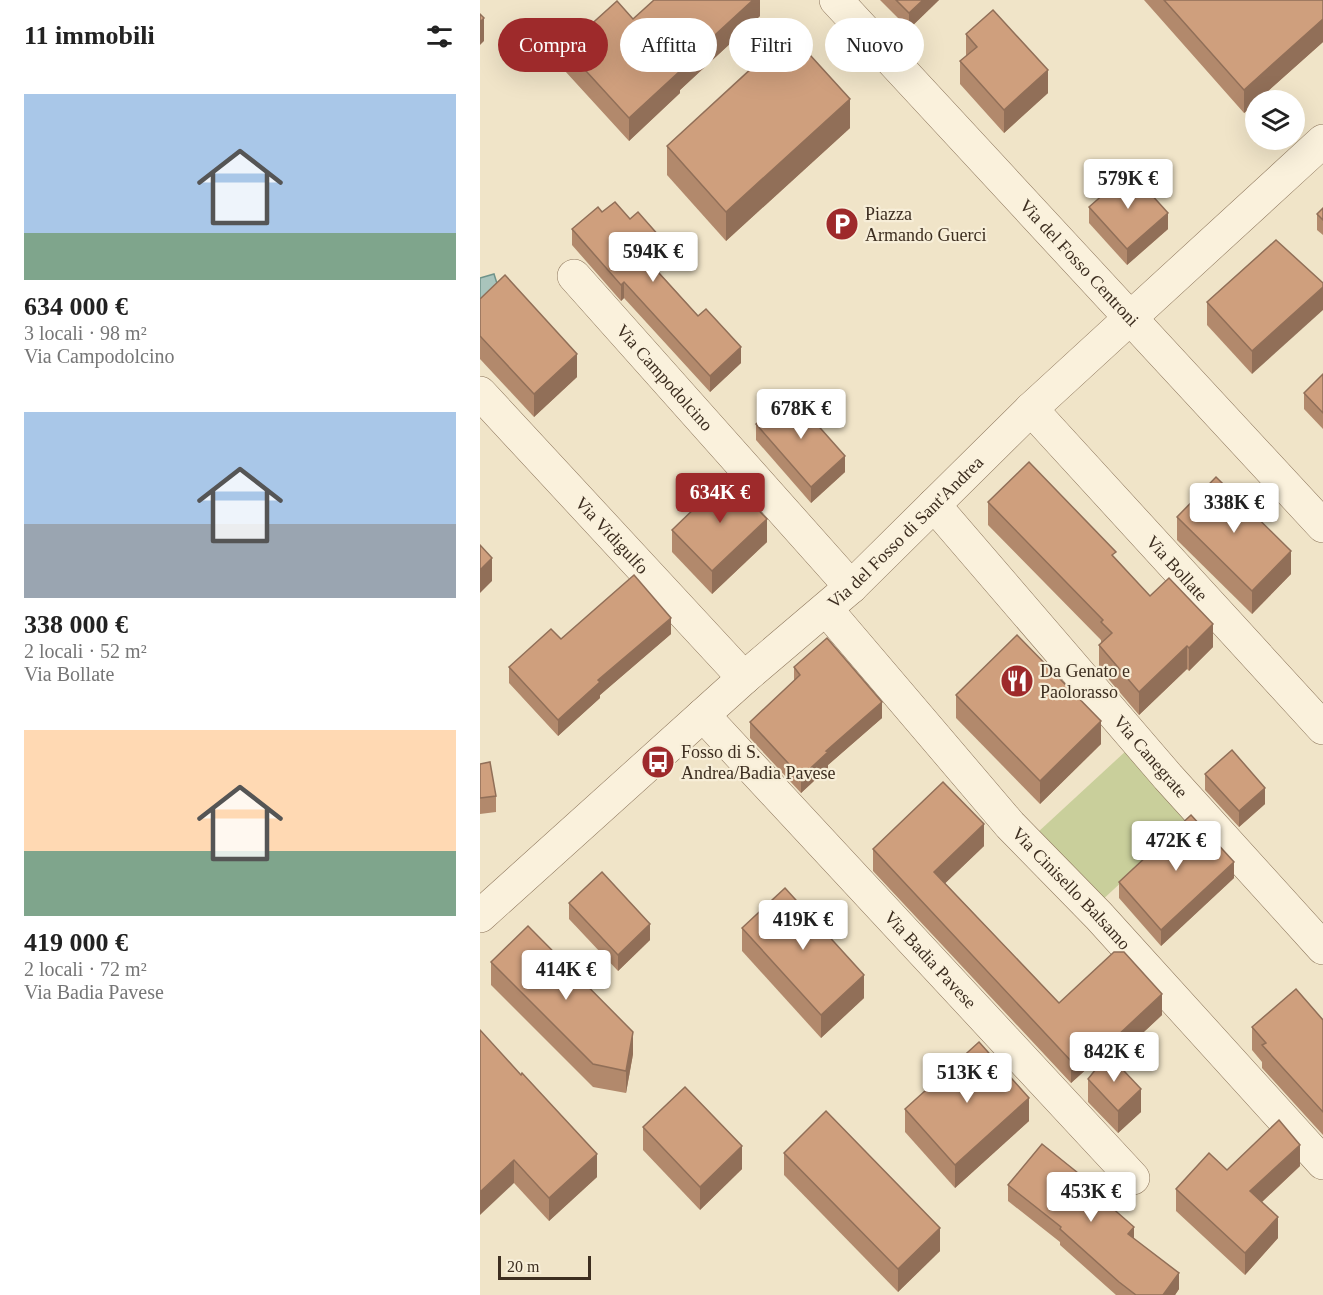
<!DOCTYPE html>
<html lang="it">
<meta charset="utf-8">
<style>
body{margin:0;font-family:"Times New Roman",serif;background:#f2f2f2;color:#222;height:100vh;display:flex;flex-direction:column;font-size:22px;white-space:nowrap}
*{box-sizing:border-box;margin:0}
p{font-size:20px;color:#767676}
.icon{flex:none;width:33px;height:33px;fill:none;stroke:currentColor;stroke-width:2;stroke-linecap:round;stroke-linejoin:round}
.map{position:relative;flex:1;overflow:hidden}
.drawer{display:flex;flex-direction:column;background:#fff;width:480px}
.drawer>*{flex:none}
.hud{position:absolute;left:18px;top:18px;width:570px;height:54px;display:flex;gap:12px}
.fabs{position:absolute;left:765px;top:90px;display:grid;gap:12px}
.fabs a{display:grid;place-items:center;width:60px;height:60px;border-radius:50%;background:#fff;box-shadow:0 6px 24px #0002;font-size:30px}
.scale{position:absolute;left:18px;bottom:15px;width:93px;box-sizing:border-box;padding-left:6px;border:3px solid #3d2e20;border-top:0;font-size:16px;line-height:21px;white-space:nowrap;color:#3d2e20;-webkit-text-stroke:4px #f7eed8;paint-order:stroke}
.price{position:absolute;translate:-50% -51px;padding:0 14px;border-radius:6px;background:#fff;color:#222;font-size:20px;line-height:39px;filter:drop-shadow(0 2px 3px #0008)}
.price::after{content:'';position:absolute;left:50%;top:36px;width:18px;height:14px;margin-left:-9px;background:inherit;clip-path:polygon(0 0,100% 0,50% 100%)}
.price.on{background:#9e2a2b;color:#fff}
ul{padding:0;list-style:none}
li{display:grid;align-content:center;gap:12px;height:318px;padding:0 24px}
li span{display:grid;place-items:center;height:186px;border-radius:0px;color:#555}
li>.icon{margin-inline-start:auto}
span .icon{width:108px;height:108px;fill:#fffc;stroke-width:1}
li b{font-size:26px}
h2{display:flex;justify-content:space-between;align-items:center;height:72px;padding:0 24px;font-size:26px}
.chip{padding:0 21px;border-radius:27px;background:#fff;box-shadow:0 6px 24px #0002;font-size:21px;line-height:54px}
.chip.on{background:#9e2a2b;color:#fff}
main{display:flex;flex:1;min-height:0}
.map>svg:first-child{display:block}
.green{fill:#c9cf9b}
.water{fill:#a9c4bc;stroke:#6f938a;stroke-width:1.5}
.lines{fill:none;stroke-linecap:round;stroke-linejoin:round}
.minor-casing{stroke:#8d765c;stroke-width:34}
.minor{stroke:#faf1dc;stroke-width:33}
.wall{fill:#b2896c}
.shaded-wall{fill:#916f58}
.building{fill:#cf9f7d;stroke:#916f58;stroke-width:1.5}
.labels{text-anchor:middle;stroke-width:4.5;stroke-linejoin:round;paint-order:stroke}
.poi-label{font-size:18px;fill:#3d2e20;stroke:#f7eed8;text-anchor:start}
.street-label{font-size:18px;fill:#3d2e20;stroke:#f7eed8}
</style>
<main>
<section class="drawer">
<h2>11 immobili<svg class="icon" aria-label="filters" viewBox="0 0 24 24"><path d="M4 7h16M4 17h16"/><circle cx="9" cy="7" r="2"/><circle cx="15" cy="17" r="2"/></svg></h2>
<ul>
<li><span style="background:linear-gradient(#a9c7e8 75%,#7fa58c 0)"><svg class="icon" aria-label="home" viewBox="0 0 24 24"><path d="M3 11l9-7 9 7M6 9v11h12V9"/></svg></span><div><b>634 000 €</b><p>3 locali · 98 m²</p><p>Via Campodolcino</p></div></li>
<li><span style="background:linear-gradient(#a9c7e8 60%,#9aa5b1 0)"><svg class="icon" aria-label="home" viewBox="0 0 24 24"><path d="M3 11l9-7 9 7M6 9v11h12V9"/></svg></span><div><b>338 000 €</b><p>2 locali · 52 m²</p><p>Via Bollate</p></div></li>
<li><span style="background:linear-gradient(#ffd9b3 65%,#7fa58c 0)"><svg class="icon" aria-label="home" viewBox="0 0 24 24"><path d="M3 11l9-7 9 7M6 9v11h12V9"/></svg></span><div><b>419 000 €</b><p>2 locali · 72 m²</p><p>Via Badia Pavese</p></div></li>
</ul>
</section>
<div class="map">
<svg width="843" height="1295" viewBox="0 0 843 1295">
<rect width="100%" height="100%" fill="#f0e4c8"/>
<path class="green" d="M647,750L710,819L620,902L557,833Z"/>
<path class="water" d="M14,274L20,293L0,299V278Z"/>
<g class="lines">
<g class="minor-casing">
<g id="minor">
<path id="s1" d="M356,0L843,526"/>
<path id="s2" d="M94,276L371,587"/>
<path id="s3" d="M0,393L264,678"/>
<path id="s4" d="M551,409L843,728"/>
<path id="s5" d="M454,505L688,777L843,948"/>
<path id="s6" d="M346,609L530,825L619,916L843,1163"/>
<path id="s7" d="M223,715L653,1178"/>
<path id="s8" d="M0,916L264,678L371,587L551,409L843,141"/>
</g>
</g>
<use href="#minor" class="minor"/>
</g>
<g class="wall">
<path d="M280,0V16L200,90V93L149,141L85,71V48L153,19Z"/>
<path d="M400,0H459L429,29Z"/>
<path d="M664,0H843V42L778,100H776V103L764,113Z"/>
<path d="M486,34L568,93L524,133L480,84V61L486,57Z"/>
<path d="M370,128L246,241L187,175V146Z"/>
<path d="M609,207L688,229L647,265L609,223Z"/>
<path d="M843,208V235L837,230V214Z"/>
<path d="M92,229L187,261L177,270L261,363L230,392L144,298L141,301L92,245Z"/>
<path d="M796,240L772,374L727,325V302Z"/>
<path d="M0,299L97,377L54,417L0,359Z"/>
<path d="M843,374V429L824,409V393Z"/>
<path d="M276,424L365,472L331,503L276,440Z"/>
<path d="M508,502L636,559L670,596L733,647L709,671L707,669L659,715L619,668V645L621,643V640L508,525Z"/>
<path d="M697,517L811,574L772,614L697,540Z"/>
<path d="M192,530L287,542L232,594L192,552Z"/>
<path d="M191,634L120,695V698L78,736L29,683V667L81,639Z"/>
<path d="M314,667L402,718L348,765V768L321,793L270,738V722L314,681Z"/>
<path d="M476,695L621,744L560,804L476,718Z"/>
<path d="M0,764L16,796V812L0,814Z"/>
<path d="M725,774L785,804L759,827L725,790Z"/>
<path d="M504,846L465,883L579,1003L682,1015L634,1060L661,1112L638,1133L608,1102V1079L616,1070L611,1065L591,1083L393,871V849Z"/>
<path d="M754,878L681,946L639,898V882Z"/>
<path d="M89,903L170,940L138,971L89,919Z"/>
<path d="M262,928L384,998L341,1038L262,951Z"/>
<path d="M11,962L153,1054L146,1093L113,1087L11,985Z"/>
<path d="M843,1020V1135L782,1068V1062L772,1050V1027Z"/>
<path d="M0,1030L117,1177L69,1221L34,1183Z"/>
<path d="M425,1109L549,1121L475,1188L425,1132Z"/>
<path d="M163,1127L262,1169L220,1210L163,1150Z"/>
<path d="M304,1153L460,1251L418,1292L304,1175Z"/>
<path d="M820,1166L782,1202L798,1238L765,1275L696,1211V1189L747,1170Z"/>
<path d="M528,1185L608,1187L699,1289L695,1295H636L580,1245V1242L528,1201Z"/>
</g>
<g class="shaded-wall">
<path d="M273,0H280V16L200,90V93L149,141V118L198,69Z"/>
<path d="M443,0H459L429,29V13Z"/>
<path d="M4,18V41L0,45V22Z"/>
<path d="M843,19V42L778,100H776V103L764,113V90Z"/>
<path d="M568,70V93L524,133V110Z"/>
<path d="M370,99V128L246,241V212Z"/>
<path d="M688,213V229L647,265V249Z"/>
<path d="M187,245V261L168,277V261Z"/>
<path d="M144,282V298L141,301V285Z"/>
<path d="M843,287V310L772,374V351Z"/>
<path d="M261,347V363L230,392V376Z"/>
<path d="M97,354V377L54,417V394Z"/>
<path d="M365,456V472L331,503V487Z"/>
<path d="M287,519V542L232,594V571Z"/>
<path d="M811,551V574L772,614V591Z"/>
<path d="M12,558V581L0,593V570Z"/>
<path d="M191,618V634L120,695V698L78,736V720L118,680Z"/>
<path d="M733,624V647L709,671V648Z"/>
<path d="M707,646V669L659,715V692Z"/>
<path d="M402,702V718L348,765V768L321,793V777L346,751Z"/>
<path d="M621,721V744L560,804V781Z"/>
<path d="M785,788V804L759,827V811Z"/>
<path d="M504,824V846L454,894V872Z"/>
<path d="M754,862V878L681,946V930Z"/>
<path d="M170,924V940L138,971V955Z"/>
<path d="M384,975V998L341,1038V1015Z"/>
<path d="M682,994V1015L620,1073V1052Z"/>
<path d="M153,1032V1054L146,1093V1071Z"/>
<path d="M611,1043V1065L591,1083V1061Z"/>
<path d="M661,1089V1112L638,1133V1111Z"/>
<path d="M549,1098V1121L475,1188V1165Z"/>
<path d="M820,1145V1166L770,1213V1191Z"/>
<path d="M262,1146V1169L220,1210V1187Z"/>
<path d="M117,1154V1177L69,1221V1198Z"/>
<path d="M34,1160V1183L0,1215V1192Z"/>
<path d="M798,1217V1238L765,1275V1253Z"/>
<path d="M654,1227V1243L648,1234Z"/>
<path d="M460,1228V1251L418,1292V1269Z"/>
<path d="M699,1273V1289L695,1295H683Z"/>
</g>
<g class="building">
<path d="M174,0H273L198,69L200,71L149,118L85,48L137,1L153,19Z"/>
<path d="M416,0H443L429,13Z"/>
<path d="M684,0H843V19L764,90Z"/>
<path d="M513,10L568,70L524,110L480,61L497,47L486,34Z"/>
<path d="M0,14L4,18L0,22Z"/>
<path d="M310,33L370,99L246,212L187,146Z"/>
<path d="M650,171L688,213L647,249L609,207Z"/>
<path d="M135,202L150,219L158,212L187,245L168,261L218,316L226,309L261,347L230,376L144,282L141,285L92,229L118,207L122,212Z"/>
<path d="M843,208V220L837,214Z"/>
<path d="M796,240L843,283V287L772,351L727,302Z"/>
<path d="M25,275L97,354L54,394L0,336V299Z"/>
<path d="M843,374V413L824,393Z"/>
<path d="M310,394L365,456L331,487L276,424Z"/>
<path d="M549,462L636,552L632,555L670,596L689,578L733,624L709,648L707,646L659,692L619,645L632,633L621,622L623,620L508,502Z"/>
<path d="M247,477L287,519L232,571L192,530Z"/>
<path d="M736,477L811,551L772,591L697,517Z"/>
<path d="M0,545L12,558L0,570Z"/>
<path d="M154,575L191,618L118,680L120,682L78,720L29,667L71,629L81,639Z"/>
<path d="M537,635L621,721L560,781L476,695Z"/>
<path d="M347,638L402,702L346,751L348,752L321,777L270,722L320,675L314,667Z"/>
<path d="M752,750L785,788L759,811L725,774Z"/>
<path d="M10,762L16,796L0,798V764Z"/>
<path d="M463,782L504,824L454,872L579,1003L634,952H644L682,994L620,1052L611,1043L591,1061L393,849Z"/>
<path d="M711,815L754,862L681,930L639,882Z"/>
<path d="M122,872L170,924L138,955L89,903Z"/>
<path d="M305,888L384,975L341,1015L262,928Z"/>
<path d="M48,926L153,1032L146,1071L113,1064L11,962Z"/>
<path d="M816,989L843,1020V1112L782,1045L786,1043L772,1027Z"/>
<path d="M0,1030L41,1075L42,1073L117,1154L69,1198L34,1160L0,1192Z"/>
<path d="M499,1042L549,1098L475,1165L425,1109Z"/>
<path d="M628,1054L661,1089L638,1111L608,1079Z"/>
<path d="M205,1087L262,1146L220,1187L163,1127Z"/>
<path d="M346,1111L460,1228L418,1269L304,1153Z"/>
<path d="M799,1120L820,1145L770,1191L798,1217L765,1253L696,1189L729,1153L747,1170Z"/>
<path d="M562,1144L608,1181L605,1184L654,1227L648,1234L699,1273L683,1295H656L639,1282L580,1229L581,1227L528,1185Z"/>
</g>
<defs>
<g id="parking-disc" transform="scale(1.725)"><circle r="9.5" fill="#9e2a2b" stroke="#f7eed8"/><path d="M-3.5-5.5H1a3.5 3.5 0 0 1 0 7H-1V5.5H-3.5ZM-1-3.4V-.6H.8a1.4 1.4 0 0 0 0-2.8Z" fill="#fff"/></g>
<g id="restaurant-disc" transform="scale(1.725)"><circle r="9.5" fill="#9e2a2b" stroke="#f7eed8"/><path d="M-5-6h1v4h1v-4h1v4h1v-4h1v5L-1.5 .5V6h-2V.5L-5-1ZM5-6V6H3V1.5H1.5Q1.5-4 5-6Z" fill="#fff"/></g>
<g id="bus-disc" transform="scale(1.725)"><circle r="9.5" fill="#9e2a2b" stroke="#f7eed8"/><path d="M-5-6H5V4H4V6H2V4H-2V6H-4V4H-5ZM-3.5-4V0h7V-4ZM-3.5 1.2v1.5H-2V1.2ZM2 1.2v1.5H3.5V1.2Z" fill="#fff"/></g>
</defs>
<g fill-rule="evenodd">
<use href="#parking-disc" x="362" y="224"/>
<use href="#restaurant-disc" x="537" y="681"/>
<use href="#bus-disc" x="178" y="762"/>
</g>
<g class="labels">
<g class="poi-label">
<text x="385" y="220">Piazza<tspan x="385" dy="21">Armando Guerci</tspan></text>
<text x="560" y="677">Da Genato e<tspan x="560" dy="21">Paolorasso</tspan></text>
<text x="201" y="758">Fosso di S.<tspan x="201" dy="21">Andrea/Badia Pavese</tspan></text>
</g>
<g class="street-label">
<text dy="6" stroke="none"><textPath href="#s1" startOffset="358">Via del Fosso Centroni</textPath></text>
<text dy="6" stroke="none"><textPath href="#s2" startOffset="136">Via Campodolcino</textPath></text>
<text dy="6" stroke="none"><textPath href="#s8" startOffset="573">Via del Fosso di Sant'Andrea</textPath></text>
<text dy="6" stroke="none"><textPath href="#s3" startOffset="194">Via Vidigulfo</textPath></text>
<text dy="6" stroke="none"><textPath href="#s4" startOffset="216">Via Bollate</textPath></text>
<text dy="6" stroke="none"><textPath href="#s5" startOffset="332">Via Canegrate</textPath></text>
<text dy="6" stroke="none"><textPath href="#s6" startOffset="372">Via Cinisello Balsamo</textPath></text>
<text dy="6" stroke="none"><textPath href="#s7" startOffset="334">Via Badia Pavese</textPath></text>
</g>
</g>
</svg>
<div class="fabs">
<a><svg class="icon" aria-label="layers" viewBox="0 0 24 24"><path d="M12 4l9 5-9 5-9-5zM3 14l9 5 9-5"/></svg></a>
</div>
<div class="scale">20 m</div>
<b class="price" style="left:648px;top:210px">579K €</b>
<b class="price" style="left:173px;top:283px">594K €</b>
<b class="price" style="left:321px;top:440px">678K €</b>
<b class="price on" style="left:240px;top:524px">634K €</b>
<b class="price" style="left:754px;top:534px">338K €</b>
<b class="price" style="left:696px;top:872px">472K €</b>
<b class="price" style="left:323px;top:951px">419K €</b>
<b class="price" style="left:86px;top:1001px">414K €</b>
<b class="price" style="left:634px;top:1083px">842K €</b>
<b class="price" style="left:487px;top:1104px">513K €</b>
<b class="price" style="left:611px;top:1223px">453K €</b>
<div class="hud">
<a class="chip on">Compra</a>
<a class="chip">Affitta</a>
<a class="chip">Filtri</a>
<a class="chip">Nuovo</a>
</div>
</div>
</main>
